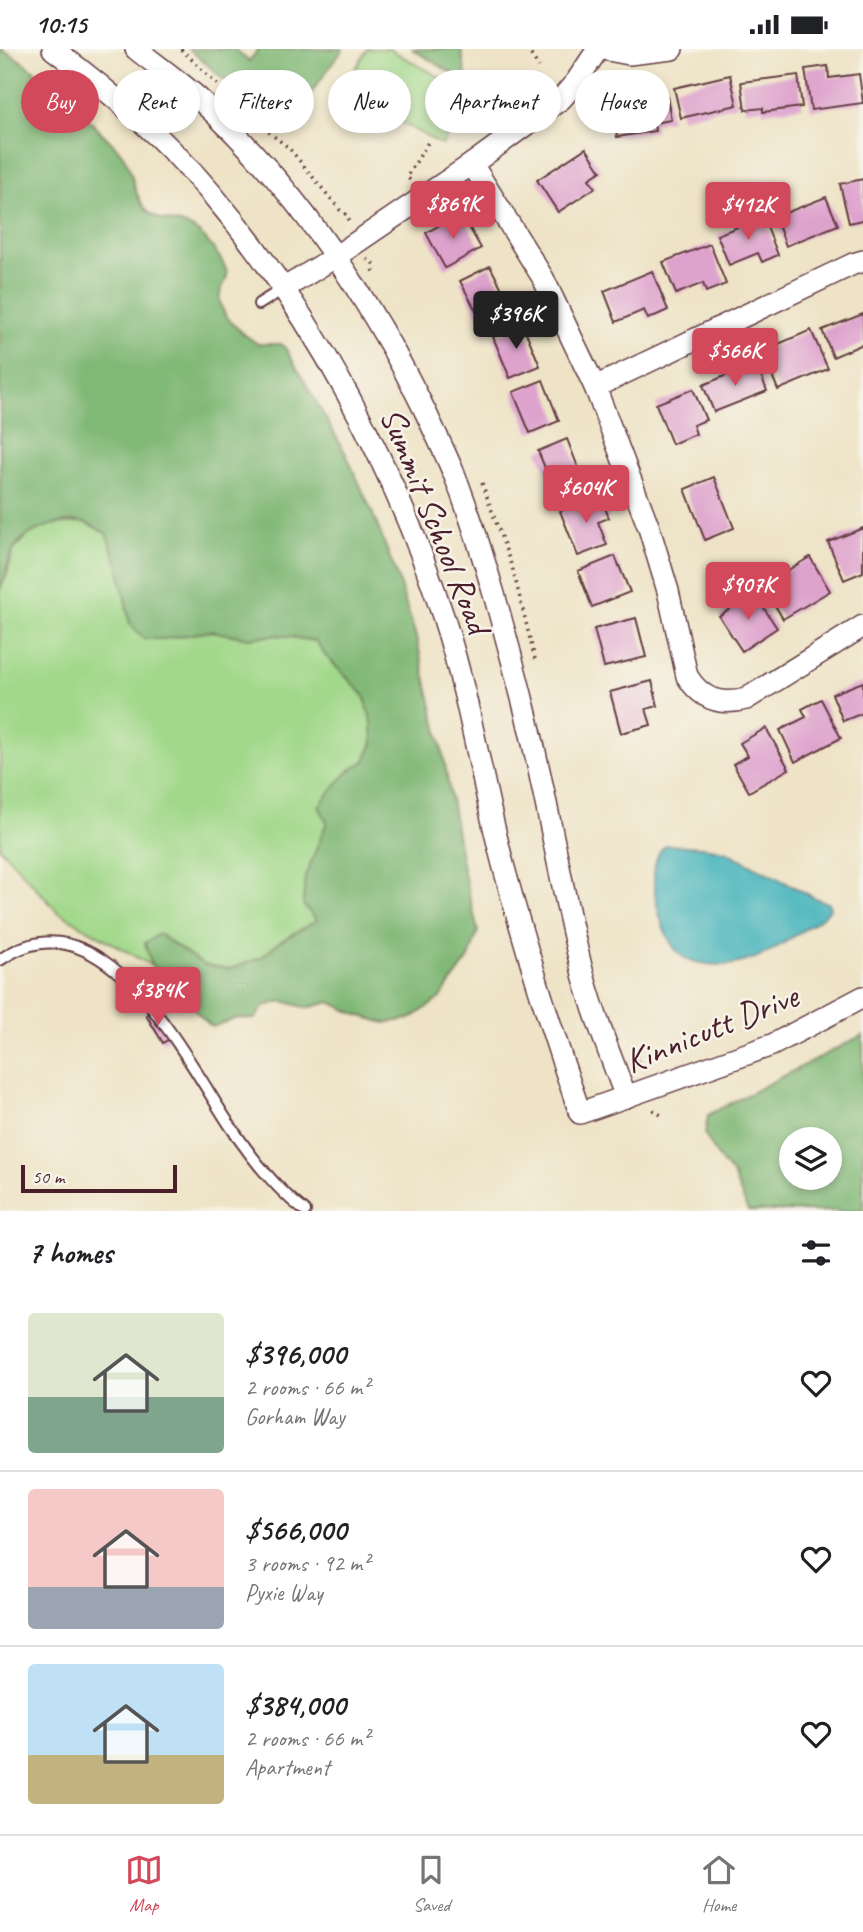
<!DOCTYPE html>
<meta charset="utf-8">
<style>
body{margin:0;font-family:Caveat,sans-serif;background:#f2f2f2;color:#202124;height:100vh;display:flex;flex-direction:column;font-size:26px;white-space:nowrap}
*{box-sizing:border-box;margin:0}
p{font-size:23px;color:#757577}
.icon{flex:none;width:38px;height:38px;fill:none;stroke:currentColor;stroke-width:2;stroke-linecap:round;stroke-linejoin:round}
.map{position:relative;height:1162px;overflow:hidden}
.details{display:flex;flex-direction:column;background:#fff;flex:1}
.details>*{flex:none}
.banner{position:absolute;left:21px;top:21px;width:822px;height:63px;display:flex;gap:14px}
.buttons{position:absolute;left:779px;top:1078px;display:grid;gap:14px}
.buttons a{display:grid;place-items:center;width:63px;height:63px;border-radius:50%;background:#fff;box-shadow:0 4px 10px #0003;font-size:35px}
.scale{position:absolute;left:21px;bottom:18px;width:156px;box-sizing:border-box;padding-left:7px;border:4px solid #4a1f2b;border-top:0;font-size:19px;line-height:24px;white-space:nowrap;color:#4a1f2b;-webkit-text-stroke:5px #f7f3e8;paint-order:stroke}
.price{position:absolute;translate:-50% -60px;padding:0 16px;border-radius:7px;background:#d1495b;color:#fff;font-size:23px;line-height:46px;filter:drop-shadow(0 2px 4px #0008)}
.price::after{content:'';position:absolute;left:50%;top:42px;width:21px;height:16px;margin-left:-10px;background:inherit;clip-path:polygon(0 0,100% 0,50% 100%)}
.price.on{background:#222;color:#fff}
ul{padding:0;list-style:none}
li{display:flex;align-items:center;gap:21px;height:175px;padding:0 28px}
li+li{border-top:2px solid #e0e0e0}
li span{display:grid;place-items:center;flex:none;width:196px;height:140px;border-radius:7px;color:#555}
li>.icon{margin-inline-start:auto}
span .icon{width:84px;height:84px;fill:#fffc;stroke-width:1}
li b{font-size:30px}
h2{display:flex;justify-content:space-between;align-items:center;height:84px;padding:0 28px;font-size:30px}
.chip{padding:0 24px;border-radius:32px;background:#fff;box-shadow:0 4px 10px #0003;font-size:24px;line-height:63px}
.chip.on{background:#d1495b;color:#fff}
.status{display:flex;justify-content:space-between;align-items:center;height:49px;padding:0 35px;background:#fff;direction:ltr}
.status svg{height:19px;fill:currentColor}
.tab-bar{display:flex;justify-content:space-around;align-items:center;height:98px;border-top:2px solid #e0e0e0;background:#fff;font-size:19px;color:#757577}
.tab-bar a{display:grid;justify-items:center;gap:4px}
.tab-bar .on{color:#d1495b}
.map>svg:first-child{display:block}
.green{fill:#a1d88a;stroke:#767c5a;stroke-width:2}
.forest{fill:#80b876;stroke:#656c50;stroke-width:2;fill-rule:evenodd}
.water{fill:#44b4bb;stroke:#476a73;stroke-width:2}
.building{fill:#dea3cd}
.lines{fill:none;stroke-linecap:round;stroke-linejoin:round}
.lane-casing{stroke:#633c42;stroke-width:14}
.street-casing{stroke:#633c42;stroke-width:24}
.path{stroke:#633c42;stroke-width:3.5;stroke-dasharray:2 5;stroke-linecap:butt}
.lane{stroke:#fff;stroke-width:10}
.street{stroke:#fff;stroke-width:21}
.labels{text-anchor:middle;stroke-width:5;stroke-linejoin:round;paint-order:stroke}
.street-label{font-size:35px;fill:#4a1f2b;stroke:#f7f3e8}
</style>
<div class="status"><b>10:15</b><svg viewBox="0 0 49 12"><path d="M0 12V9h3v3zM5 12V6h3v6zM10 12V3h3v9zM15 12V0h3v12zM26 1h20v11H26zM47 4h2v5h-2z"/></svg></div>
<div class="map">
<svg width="863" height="1162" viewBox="0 0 863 1162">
<rect width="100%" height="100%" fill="#f7f3e8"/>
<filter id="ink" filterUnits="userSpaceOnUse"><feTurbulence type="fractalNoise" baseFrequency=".0143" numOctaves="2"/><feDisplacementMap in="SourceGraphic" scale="14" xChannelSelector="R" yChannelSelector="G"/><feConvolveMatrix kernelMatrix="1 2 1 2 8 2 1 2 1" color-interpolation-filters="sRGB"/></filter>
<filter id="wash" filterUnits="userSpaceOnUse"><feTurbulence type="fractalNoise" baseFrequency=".00686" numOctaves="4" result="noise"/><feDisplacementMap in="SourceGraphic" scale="28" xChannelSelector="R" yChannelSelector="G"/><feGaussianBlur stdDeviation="1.57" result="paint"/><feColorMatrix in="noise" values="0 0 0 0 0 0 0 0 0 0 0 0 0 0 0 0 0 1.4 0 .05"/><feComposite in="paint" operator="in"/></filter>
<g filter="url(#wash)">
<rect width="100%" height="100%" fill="#eee3c6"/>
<g class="green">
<path d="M367,0H389L471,46L442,96L343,41Z"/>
<path d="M84,473L106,484L118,515L130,575L144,590H163L211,582L249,589L278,586L316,592L325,606L364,646L372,673L373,694L365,712L350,721L305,828L303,856L317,871L279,893L262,908L230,920L204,916L145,894L152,917L58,863L0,799V540L7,526L13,502L31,483L47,476Z"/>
</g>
<g class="forest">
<path d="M0,0C32,14 77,59 102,84C109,92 119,99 124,108C134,124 133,148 147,161C161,176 182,171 195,181C204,187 214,200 220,209C237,235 217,231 220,253C222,269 245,287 258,295H281L286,300L346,405L372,463L396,524L416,588L444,710L463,820L478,882L469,909L439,950L410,970L385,974L358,966L330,953L307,959L283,952L264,957L255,970L237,969L212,978L196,963L182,936L152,917L145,894L159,885L204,916L230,920L262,908L279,893L317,871L303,856L305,828L327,773L319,757L338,733L350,721L365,712L373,694L372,673L364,646L325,606L316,592L278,586L249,589L211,582L163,590H144L130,575L118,515L106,484C100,481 93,476 86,474C65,467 22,482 12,503C7,515 6,528 0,540Z"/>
<path d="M189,0H234L249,12L259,0H343L283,82Z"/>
<path d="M412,0H461L467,33Z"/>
<path d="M863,986V1162H748L734,1128L716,1105L705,1085L708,1066ZM791,1090H830V1129H791Z"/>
</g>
<path class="water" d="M668,796L703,798L725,802L815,849L828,854L830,859L824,867C797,884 767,910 734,915C719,917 695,916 682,907C659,891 640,807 668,796Z"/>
<g id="blocks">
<g class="building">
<path d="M828,17L829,29L859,25L863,54L811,61L805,20Z"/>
<path d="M730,26L737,56L681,69L674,39Z"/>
<path d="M798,26L802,58L763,63V59L745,61L741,33Z"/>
<path d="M666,42L671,71L654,74L655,82L617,88L612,51Z"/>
<path d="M586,99L601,122L589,130L595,139L558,163L537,131Z"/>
<path d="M863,130V171L849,174L840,135Z"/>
<path d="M826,148L838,176L786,197L775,168Z"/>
<path d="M461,164L481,199L445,219L426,184Z"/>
<path d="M763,168L778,206L762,213L758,204L729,216L717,186Z"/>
<path d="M710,195L726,235L706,243L703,234L676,245L663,213Z"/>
<path d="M490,217L511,257L482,273L460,232Z"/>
<path d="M652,222L668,261L648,270L644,261L616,273L604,242Z"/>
<path d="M863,265V295L833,308L822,281Z"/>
<path d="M523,276L540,317L510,329L493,288Z"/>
<path d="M811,281L828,320L778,341L762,302Z"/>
<path d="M756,314L767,342L714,363L703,336Z"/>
<path d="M543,331L559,372L530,384L513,343Z"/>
<path d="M693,340L706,371L693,376L696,385L672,395L656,355Z"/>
<path d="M567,390L583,431L555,443L538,402Z"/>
<path d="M714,428L734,479L705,491L685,440Z"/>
<path d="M600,446L609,469L598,473L607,496L578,507L560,462Z"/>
<path d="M863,479V523L844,531L828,493Z"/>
<path d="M615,507L630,543L592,558L578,522Z"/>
<path d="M810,508L830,542L783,570L763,536Z"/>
<path d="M754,544L777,579L742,602L719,567Z"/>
<path d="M636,569L646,608L604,618L594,580Z"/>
<path d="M652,632L658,657L646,660L651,676L621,684L610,643Z"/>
<path d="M863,633V664L843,672L832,645Z"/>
<path d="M821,650L841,689L795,713L780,681L806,668L802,660Z"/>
<path d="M766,679L789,720L749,743L733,715L748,707L740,694Z"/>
<path d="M152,962L169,990L163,994L146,966Z"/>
</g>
</g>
</g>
<g filter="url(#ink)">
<use href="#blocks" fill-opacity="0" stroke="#633c42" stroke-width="2"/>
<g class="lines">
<g class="lane-casing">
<g id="lane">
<path d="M259,255L283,240"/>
<path d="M0,911C103,838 186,1011 231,1078C251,1108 276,1140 305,1162"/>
</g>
</g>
<g class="street-casing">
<g id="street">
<path d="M53,0C110,42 165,90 211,144C314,265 395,419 444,570C470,651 482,736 504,819C526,901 552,983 580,1064L772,996L863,948"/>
<path d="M136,0C156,16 178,31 197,48C294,136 369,247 426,364C437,388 449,411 458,435C485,507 505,583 524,657C547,746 560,836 583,925C594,967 611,1008 626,1048"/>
<path d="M603,0L629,5L672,0"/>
<path d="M472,115L543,229L595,338L649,479L668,542L687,627C701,650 720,657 746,650L863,577"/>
<path d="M283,240L335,208L472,115L561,50L576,33L598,0"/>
<path d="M595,338L853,215L863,212"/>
</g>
</g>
<g class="path">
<path d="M181,0L229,47"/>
<path d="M527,0L539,18"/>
<path d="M252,70L289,99L340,161L348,167V175"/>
<path d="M410,131L407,128L430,90"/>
<path d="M367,210L373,214L374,225"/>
<path d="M482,434L513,521L535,610"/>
<path d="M632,1001L640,1009L637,1013L638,1017"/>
<path d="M653,1061L661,1066"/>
</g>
<use href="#lane" class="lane"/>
<use href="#street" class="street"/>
</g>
</g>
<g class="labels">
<g class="street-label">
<text transform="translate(436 471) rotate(68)" y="12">Summit School Road</text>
<text transform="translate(711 979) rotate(-22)" y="12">Kinnicutt Drive</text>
</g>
</g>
</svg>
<div class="buttons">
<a><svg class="icon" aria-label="layers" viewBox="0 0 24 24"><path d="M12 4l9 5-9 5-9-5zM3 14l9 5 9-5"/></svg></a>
</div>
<div class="scale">50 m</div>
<b class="price" style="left:453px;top:192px">$869K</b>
<b class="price" style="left:748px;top:193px">$412K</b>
<b class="price on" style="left:516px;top:302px">$396K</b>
<b class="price" style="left:735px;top:339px">$566K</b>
<b class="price" style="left:586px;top:476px">$604K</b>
<b class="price" style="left:748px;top:573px">$907K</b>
<b class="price" style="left:158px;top:978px">$384K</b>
<div class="banner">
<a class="chip on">Buy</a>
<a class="chip">Rent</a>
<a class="chip">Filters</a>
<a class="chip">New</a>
<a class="chip">Apartment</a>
<a class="chip">House</a>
</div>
</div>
<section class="details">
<h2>7 homes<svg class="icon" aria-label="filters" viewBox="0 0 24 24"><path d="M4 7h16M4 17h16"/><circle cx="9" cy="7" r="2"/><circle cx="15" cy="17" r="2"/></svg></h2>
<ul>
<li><span style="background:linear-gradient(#dfe7d0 60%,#7fa58c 0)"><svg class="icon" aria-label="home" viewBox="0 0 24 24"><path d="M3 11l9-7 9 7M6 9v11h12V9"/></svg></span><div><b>$396,000</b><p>2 rooms · 66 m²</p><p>Gorham Way</p></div><svg class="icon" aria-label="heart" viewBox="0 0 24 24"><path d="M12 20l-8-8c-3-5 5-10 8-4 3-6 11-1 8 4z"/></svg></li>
<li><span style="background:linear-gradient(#f6c9c9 70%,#9aa5b1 0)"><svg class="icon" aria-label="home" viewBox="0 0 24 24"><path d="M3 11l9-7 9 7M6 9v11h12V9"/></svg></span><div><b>$566,000</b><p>3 rooms · 92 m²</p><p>Pyxie Way</p></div><svg class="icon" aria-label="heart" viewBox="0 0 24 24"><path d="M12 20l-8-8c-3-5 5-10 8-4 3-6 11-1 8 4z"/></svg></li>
<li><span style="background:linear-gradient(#bfe0f5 65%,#c2b280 0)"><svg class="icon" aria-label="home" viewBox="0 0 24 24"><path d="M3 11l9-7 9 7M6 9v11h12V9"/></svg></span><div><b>$384,000</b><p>2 rooms · 66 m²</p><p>Apartment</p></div><svg class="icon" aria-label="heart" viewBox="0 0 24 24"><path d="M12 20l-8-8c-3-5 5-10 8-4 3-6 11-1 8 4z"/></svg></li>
</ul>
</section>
<nav class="tab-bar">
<a class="on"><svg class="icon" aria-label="map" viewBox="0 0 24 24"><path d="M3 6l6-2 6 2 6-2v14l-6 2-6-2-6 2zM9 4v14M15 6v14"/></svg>Map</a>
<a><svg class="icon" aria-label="saved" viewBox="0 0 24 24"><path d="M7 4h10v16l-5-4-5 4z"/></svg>Saved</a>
<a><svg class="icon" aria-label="home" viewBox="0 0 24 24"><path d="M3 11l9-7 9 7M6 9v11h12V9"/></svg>Home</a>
</nav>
